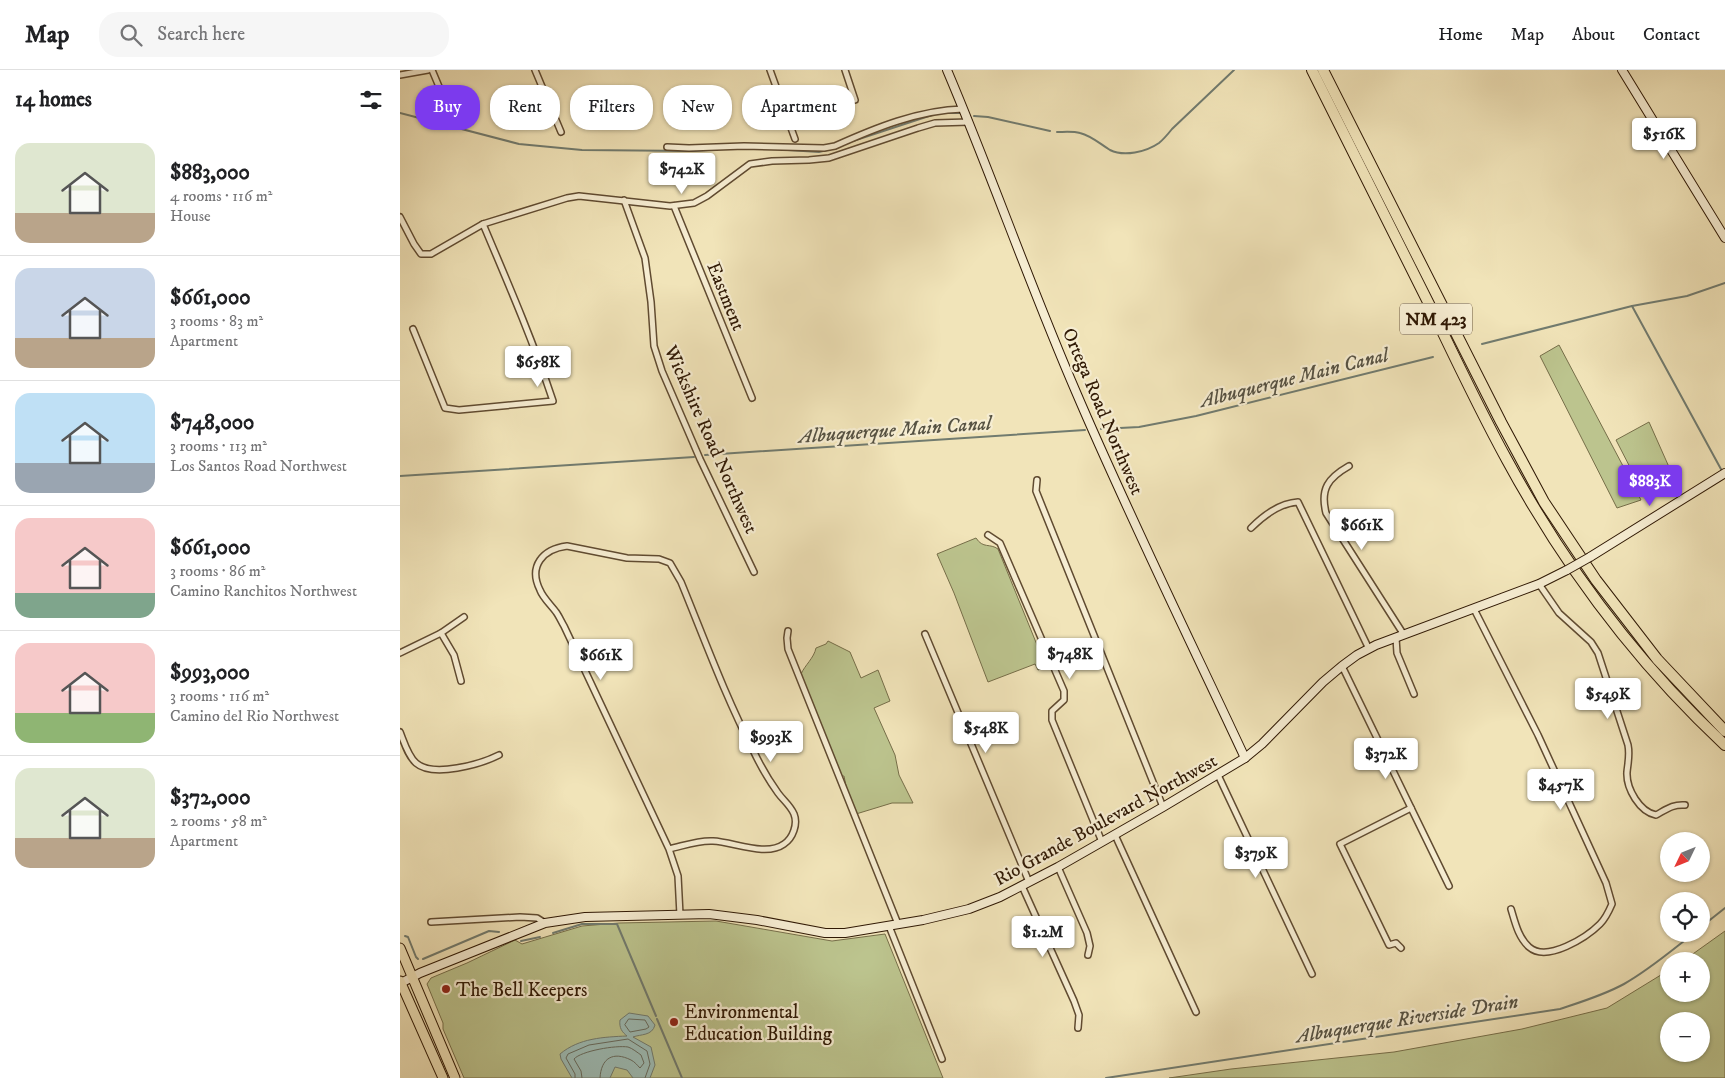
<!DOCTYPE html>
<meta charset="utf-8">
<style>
body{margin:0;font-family:"IM FELL DW Pica",serif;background:#f6f6f6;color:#202124;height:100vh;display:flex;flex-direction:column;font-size:19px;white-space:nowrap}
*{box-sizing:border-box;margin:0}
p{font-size:16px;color:#757577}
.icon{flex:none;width:28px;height:28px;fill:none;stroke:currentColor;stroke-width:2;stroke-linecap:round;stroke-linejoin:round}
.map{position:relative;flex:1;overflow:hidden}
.panel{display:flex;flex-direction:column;background:#fff;width:400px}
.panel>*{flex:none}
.top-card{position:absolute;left:15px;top:15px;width:475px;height:45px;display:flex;gap:10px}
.needle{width:32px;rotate:227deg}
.tools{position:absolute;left:1260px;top:762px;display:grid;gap:10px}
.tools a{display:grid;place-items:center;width:50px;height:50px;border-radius:50%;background:#fff;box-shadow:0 1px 4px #0004;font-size:25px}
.price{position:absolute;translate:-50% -42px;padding:0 11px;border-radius:5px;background:#fff;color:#222;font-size:16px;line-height:32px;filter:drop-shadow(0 1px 2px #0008)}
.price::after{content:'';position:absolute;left:50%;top:30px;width:15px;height:11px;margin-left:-8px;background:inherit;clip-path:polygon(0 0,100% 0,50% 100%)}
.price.on{background:#7c3aed;color:#fff}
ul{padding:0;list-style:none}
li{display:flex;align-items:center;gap:15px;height:125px;padding:0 15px}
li+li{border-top:1px solid #e0e0e0}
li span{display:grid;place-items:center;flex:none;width:140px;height:100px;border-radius:15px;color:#555}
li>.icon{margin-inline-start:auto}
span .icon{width:60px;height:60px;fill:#fffc;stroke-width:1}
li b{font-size:21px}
h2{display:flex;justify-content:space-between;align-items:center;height:60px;padding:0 15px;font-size:21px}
.tag{padding:0 18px;border-radius:20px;background:#fff;box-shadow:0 1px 4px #0004;font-size:18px;line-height:45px}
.tag.on{background:#7c3aed;color:#fff}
header{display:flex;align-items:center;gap:30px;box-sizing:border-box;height:70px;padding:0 25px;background:#fff;border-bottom:1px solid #e0e0e0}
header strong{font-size:24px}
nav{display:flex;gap:28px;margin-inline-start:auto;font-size:18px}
.search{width:350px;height:45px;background:#f6f6f6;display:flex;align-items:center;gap:12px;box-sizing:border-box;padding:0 18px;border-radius:20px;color:#757577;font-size:19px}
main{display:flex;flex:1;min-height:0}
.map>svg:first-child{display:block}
.green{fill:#bcc48e;stroke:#766e49;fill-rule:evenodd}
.water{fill:#9dbdb7;stroke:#717b6f}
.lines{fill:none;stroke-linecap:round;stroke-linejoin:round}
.shore{stroke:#666a5e;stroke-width:1}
.stream{stroke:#717b6f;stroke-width:2}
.street-casing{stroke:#604b31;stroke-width:8}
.secondary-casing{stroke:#2f1804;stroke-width:10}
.primary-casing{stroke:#2f1804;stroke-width:11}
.highway-casing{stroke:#2f1804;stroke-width:12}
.street{stroke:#f6edd2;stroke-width:5}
.secondary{stroke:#f6edd2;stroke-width:8}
.primary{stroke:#f1e4b9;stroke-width:9}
.highway{stroke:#f1e4b9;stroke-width:10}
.secondary-bridge-casing{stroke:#2f1804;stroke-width:10;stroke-linecap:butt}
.secondary-bridge{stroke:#f6edd2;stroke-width:8}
.poi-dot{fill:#8f2418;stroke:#f6edd2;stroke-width:2}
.labels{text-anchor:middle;stroke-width:4.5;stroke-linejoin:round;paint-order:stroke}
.shield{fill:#f6edd2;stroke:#6b5842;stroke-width:1}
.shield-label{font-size:18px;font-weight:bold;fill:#2f1804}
.street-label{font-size:19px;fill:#2f1804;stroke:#f6edd2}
.poi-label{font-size:19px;fill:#2f1804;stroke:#f6edd2;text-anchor:start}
.water-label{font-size:20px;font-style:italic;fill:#565243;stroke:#f6edd2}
</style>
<header>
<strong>Map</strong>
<div class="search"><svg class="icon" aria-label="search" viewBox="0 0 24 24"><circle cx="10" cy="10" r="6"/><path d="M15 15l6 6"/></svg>Search here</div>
<nav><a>Home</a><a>Map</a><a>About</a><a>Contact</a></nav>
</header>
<main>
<section class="panel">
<h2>14 homes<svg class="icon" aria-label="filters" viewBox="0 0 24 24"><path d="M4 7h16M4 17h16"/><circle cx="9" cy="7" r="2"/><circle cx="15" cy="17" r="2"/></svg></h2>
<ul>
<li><span style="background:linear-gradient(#dfe7d0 70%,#b9a48a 0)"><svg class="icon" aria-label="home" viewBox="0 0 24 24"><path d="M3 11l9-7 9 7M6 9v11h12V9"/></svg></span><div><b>$883,000</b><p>4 rooms · 116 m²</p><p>House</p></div></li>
<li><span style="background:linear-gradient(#c9d6e8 70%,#b9a48a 0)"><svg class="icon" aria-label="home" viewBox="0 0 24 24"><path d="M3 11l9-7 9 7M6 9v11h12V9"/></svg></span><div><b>$661,000</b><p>3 rooms · 83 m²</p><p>Apartment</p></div></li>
<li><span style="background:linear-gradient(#bfe0f5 70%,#9aa5b1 0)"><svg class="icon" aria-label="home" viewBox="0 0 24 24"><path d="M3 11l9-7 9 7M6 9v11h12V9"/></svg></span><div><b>$748,000</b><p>3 rooms · 113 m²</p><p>Los Santos Road Northwest</p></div></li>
<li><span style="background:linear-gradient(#f6c9c9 75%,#7fa58c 0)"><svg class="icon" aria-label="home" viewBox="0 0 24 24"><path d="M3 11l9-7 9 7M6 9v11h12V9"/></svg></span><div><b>$661,000</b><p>3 rooms · 86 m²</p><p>Camino Ranchitos Northwest</p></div></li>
<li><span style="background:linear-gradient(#f6c9c9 70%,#8fb573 0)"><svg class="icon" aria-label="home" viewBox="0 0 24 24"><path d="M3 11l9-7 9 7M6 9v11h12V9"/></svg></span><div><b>$993,000</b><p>3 rooms · 116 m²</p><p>Camino del Rio Northwest</p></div></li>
<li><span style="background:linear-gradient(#dfe7d0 70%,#b9a48a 0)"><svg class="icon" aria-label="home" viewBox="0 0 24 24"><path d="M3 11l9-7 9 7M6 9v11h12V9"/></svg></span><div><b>$372,000</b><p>2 rooms · 58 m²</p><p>Apartment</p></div></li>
</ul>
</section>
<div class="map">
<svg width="1325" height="1008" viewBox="0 0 1325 1008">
<rect width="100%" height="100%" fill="#f1e4b9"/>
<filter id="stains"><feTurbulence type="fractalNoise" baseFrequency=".004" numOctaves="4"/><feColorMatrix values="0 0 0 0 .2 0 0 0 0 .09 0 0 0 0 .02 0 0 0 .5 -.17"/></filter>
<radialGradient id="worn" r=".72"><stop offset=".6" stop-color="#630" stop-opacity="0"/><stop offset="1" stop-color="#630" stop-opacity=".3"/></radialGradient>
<g class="green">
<path d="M1159,275L1241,430L1217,438L1140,286Z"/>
<path d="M1249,352L1273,406L1270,408L1275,418L1265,423L1260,416L1258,417L1234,405L1216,370Z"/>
<path d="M576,468C583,479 590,473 598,479L646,597L638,600L635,594L588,612L554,523L537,484Z"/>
<path d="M428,571L450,582L461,608L478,600L490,631L474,638L495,685L499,705L513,733H492L456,744L447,721L444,706H440L401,604C405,595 414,588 416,578L426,574Z"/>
<path d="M316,851L432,871L485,864L543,1008H64L43,959V953L27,914L31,908L67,893L115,870L122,874L182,856L219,853Z"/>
<path d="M1325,861V1008H769L831,999L994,982L1122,959L1207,938L1269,900V924H1301V891H1283ZM1269,951H1301V984H1269Z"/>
</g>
<path class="water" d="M229,943L248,946L255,955C252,966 241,964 233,967L251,977L255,995L250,1008H233L227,1000L215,997L210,1008H172L161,989L160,984C179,968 204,967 227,966C222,962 219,958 220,950Z"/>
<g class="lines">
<g class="shore">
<path d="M229,949L245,950L249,957L246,959L230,962L225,955Z"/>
<path d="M175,1008V1004L166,988L168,984L189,975L228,969L247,981L250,994L245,1008"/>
<path d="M182,1008L181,1001L174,989C181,981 216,975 228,977C232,978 238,983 241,985L244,993L240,998C237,995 235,992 231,990C213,981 201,988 200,1008"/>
</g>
<g class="stream">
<path d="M0,43L119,74L182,80L292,81L308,80"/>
<path d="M544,43H561"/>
<path d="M574,46L588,47L650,61"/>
<path d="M657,62C664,62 673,61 680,63C692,66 700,74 710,80C724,87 746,82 759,73C764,69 768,64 772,59L834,0"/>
<path d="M453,71L532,45"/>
<path d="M328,79H356"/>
<path d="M388,80L419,82L435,78"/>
<path d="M1232,236L1322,401"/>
<path d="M1082,274L1232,236L1287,226L1325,213"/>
<path d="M701,359L739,357L796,346L1033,287"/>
<path d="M305,385L685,360"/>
<path d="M0,406L294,387"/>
<path d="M1301,857L1325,838"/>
<path d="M153,863L182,854H217L256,946"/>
<path d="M5,866L8,867L16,887L18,889"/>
<path d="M121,871L140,867"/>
<path d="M23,889L89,861L99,862"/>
<path d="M257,949L282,1008"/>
<path d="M706,1008L1160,939C1181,932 1204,925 1224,914C1249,900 1271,881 1293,864"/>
</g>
<g class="street-casing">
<g id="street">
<path d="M32,0L40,19"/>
<path d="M135,0L161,62"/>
<path d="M370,0L395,69"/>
<path d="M445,0L455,30"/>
<path d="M0,5L28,0"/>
<path d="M267,77L289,78L344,76L424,78L435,76C475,58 519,40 563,39"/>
<path d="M224,130L245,188L251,232L254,276L262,301L300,389L354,502"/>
<path d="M274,136L352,328"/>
<path d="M0,147L14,174L21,184H31L83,154L167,128L179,126L270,136L294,133L307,126L350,94L372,91L409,90L429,88L518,58L535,53L569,52"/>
<path d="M13,259L45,338L59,340L153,331C133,271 108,213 83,154"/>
<path d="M949,396C928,408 920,419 926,443L1004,565"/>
<path d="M637,410L636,421L763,737"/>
<path d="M851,458C863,446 880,433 898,432L969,579"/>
<path d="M588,465L600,473L664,621V630L652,641V650L702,772"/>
<path d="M1139,514L1159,543L1191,572L1198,583L1228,675C1230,685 1228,692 1227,702C1226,719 1240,742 1256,745C1267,739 1273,734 1285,735"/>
<path d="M1074,539L1138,665L1206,813L1212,834C1209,841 1206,848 1200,854C1187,867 1147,893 1129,877C1118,867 1115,852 1111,839"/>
<path d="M388,561L387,568L388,579L498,854"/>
<path d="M41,563L54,585L61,611"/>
<path d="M525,564L629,812"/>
<path d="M996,568L997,583L1014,624"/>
<path d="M0,583L41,563L64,547"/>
<path d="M942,596L1049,816"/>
<path d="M0,662C4,672 8,686 16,693C33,708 81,694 99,685"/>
<path d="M818,705L912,904"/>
<path d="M715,765L796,942"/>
<path d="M269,779C283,776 298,770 313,771C334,772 366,787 384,774C393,768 398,754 394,744C390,735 383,730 378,723C368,709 360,695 353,680C325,626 304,568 281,512L270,493L259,489L227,488L167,476C143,479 128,496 140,520C143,528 151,535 156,542C159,546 161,551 164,556L269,779L278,806L280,845"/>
<path d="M658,797L687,863L690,876L688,885"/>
<path d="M622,816L674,931L679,945L678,958"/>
<path d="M31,852L120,847L137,848L145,853"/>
<path d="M489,856L542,989"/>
<path d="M1001,878L996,873L989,875L940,774L1011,738"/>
</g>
</g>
<g class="secondary-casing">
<g id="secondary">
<path d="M547,0C592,106 630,216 676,322C729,446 788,566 845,688"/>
<path d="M1222,0L1325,168"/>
<path d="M1190,487L1325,403"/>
<path d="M1,913L20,903L145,853L185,847L309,844L357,850L425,863H445L523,850L569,839L600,827L658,797L763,737L845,688L862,674L923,612L942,596L957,585L976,575L1139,514L1167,500"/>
</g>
</g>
<g class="primary-casing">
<g id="primary">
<path d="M0,878L55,1008"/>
<path d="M0,911L43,1008"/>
</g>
</g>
<g class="highway-casing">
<g id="highway">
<path d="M912,0C952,80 992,160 1032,240C1056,290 1080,341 1107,390C1164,495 1238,594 1325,675"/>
<path d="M923,0L1101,352L1144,432L1196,510L1257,589L1325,661"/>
</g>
</g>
<use href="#street" class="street"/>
<use href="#secondary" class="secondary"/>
<use href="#primary" class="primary"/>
<use href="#highway" class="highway"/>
<g class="secondary-bridge-casing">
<path id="secondary-bridge" d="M1167,500L1190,487"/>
</g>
<use href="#secondary-bridge" class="secondary-bridge"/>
</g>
<g class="poi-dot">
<circle cx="46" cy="919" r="5"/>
<circle cx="274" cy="952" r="5"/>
</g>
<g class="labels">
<rect class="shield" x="1000" y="233.5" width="72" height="31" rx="4"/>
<g class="shield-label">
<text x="1036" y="255">NM 423</text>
</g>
<g class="street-label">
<text transform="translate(327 226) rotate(68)" y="7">Eastment</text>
<text transform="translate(704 341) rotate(67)" y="7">Ortega Road Northwest</text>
<text transform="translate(312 369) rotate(66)" y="7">Wickshire Road Northwest</text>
<text transform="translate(705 749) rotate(-29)" y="7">Rio Grande Boulevard Northwest</text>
</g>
<g class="poi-label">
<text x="56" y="926">The Bell Keepers</text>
<text x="284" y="948">Environmental<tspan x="284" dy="22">Education Building</tspan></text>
</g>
<g class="water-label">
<text transform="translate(894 307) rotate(-14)" y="7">Albuquerque Main Canal</text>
<text transform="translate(495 359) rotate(-4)" y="7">Albuquerque Main Canal</text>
<text transform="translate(1007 948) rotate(-9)" y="7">Albuquerque Riverside Drain</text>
</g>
</g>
<rect width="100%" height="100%" filter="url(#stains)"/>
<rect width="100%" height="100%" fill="url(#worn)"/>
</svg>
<div class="tools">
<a><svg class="needle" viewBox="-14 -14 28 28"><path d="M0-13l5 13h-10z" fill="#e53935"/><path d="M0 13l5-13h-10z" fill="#757577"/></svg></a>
<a><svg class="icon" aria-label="locate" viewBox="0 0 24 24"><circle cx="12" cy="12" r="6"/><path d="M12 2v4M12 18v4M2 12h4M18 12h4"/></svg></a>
<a>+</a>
<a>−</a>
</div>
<b class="price" style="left:1264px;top:90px">$516K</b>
<b class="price" style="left:282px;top:125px">$742K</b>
<b class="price" style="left:138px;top:318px">$658K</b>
<b class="price on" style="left:1250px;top:437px">$883K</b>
<b class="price" style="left:962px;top:481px">$661K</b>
<b class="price" style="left:670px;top:610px">$748K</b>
<b class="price" style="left:201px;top:611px">$661K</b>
<b class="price" style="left:1208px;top:650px">$549K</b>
<b class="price" style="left:586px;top:684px">$548K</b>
<b class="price" style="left:371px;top:693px">$993K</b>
<b class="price" style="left:986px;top:710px">$372K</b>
<b class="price" style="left:1161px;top:741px">$457K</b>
<b class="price" style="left:856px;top:809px">$379K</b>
<b class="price" style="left:643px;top:888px">$1.2M</b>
<div class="top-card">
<a class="tag on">Buy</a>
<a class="tag">Rent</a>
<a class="tag">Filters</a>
<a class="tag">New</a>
<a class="tag">Apartment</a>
</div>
</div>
</main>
